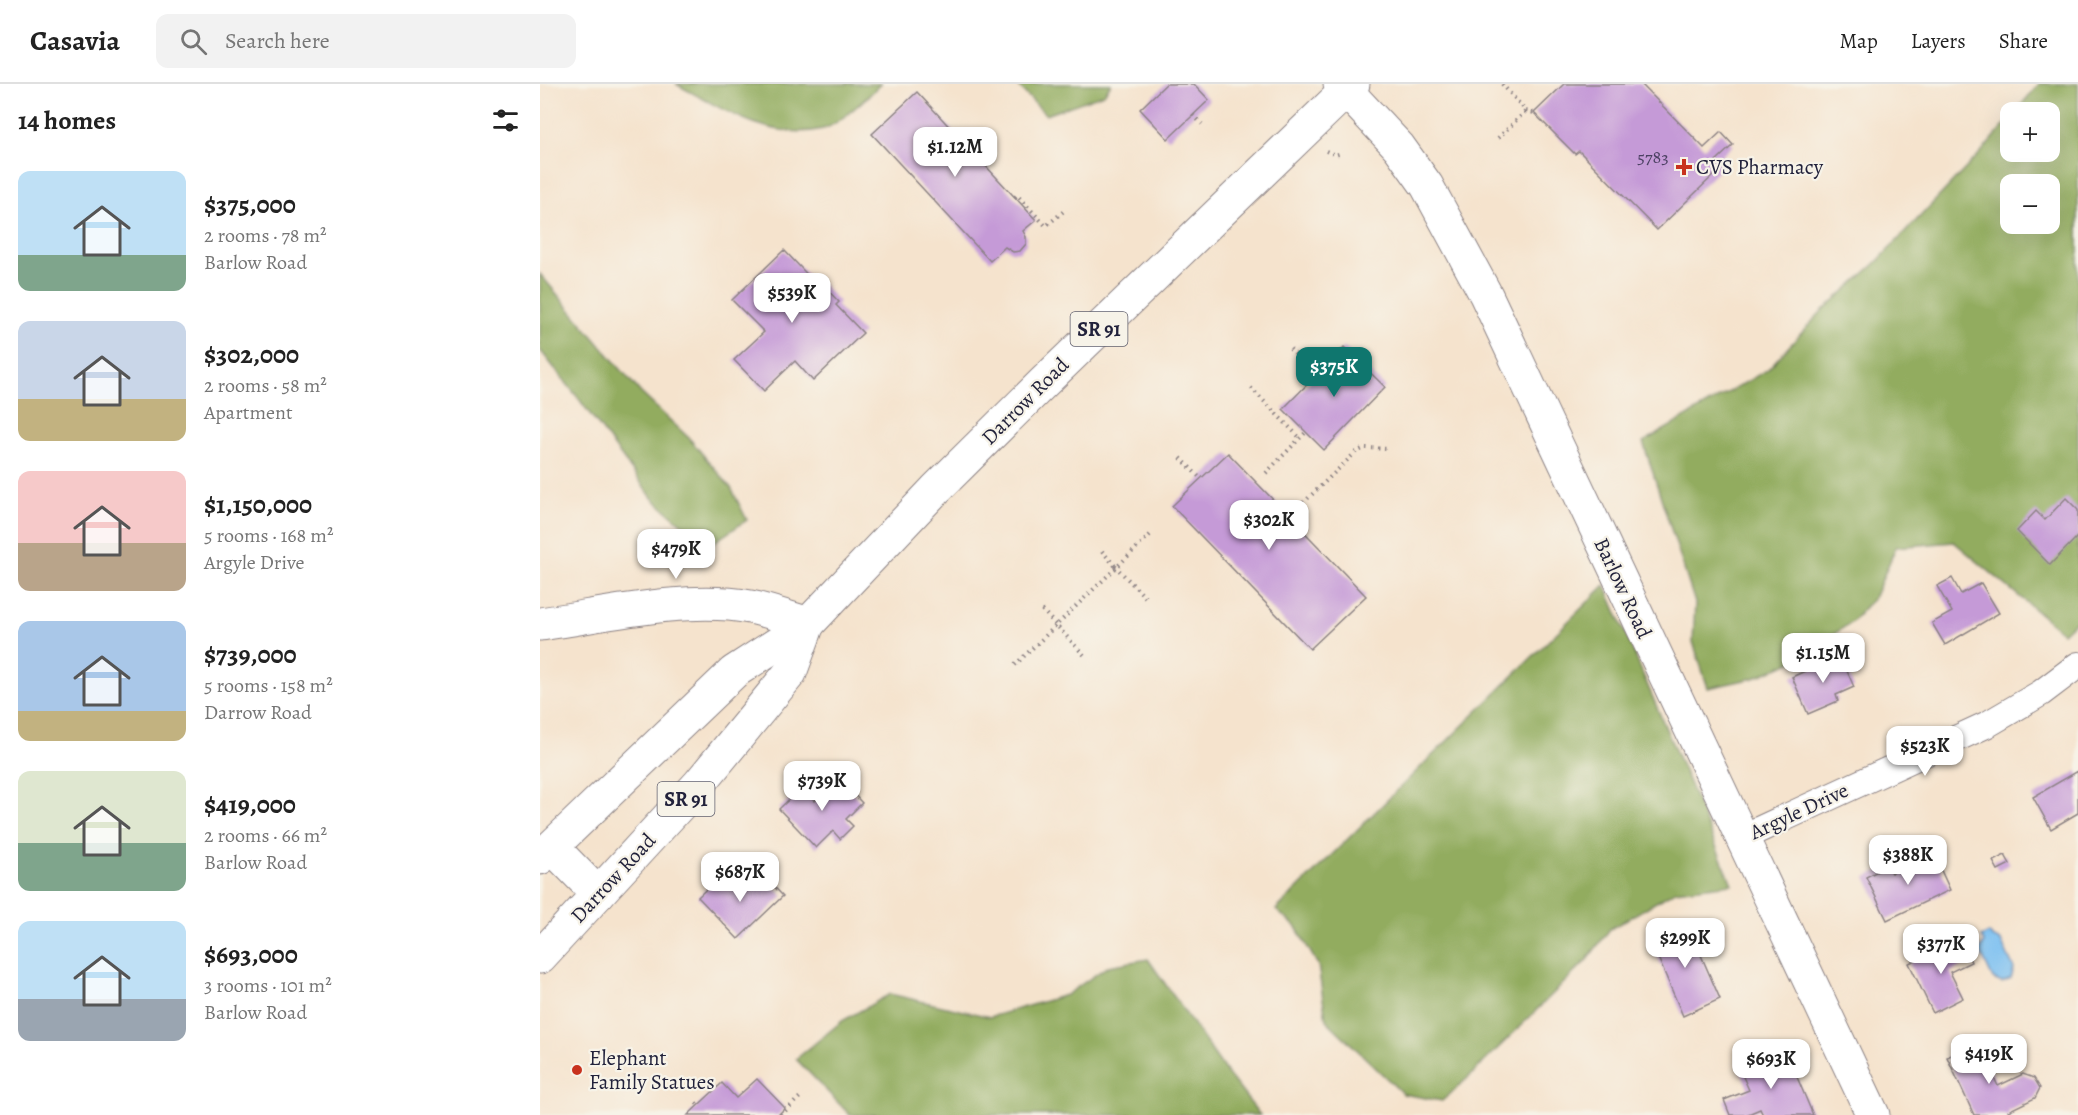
<!DOCTYPE html>
<meta charset="utf-8">
<style>
body{margin:0;font-family:Alegreya,serif;background:#f2f2f2;color:#222;height:100vh;display:flex;flex-direction:column;font-size:22px;white-space:nowrap}
*{box-sizing:border-box;margin:0}
p{font-size:20px;color:#767676}
.icon{flex:none;width:33px;height:33px;fill:none;stroke:currentColor;stroke-width:2;stroke-linecap:round;stroke-linejoin:round}
.map{position:relative;flex:1;overflow:hidden}
.panel{display:flex;flex-direction:column;background:#fff;width:540px}
.panel>*{flex:none}
.tools{position:absolute;left:1460px;top:18px;display:grid;gap:12px}
.tools a{display:grid;place-items:center;width:60px;height:60px;border-radius:12px;background:#fff;box-shadow:0 6px 24px #0002;font-size:30px}
.price{position:absolute;translate:-50% -51px;padding:0 14px;border-radius:12px;background:#fff;color:#222;font-size:20px;line-height:39px;filter:drop-shadow(0 2px 3px #0008)}
.price::after{content:'';position:absolute;left:50%;top:36px;width:18px;height:14px;margin-left:-9px;background:inherit;clip-path:polygon(0 0,100% 0,50% 100%)}
.price.selected{background:#0f766e;color:#fff}
ul{padding:0;list-style:none}
li{display:flex;align-items:center;gap:18px;height:150px;padding:0 18px}
li span{display:grid;place-items:center;flex:none;width:168px;height:120px;border-radius:12px;color:#555}
li>.icon{margin-inline-start:auto}
span .icon{width:72px;height:72px;fill:#fffc;stroke-width:1}
li b{font-size:26px}
h2{display:flex;justify-content:space-between;align-items:center;height:72px;padding:0 18px;font-size:26px}
header{display:flex;align-items:center;gap:36px;box-sizing:border-box;height:84px;padding:0 30px;background:#fff;border-bottom:2px solid #e0e0e0}
header strong{font-size:28px}
nav{display:flex;gap:33px;margin-inline-start:auto;font-size:21px}
.search{width:420px;height:54px;background:#f2f2f2;display:flex;align-items:center;gap:15px;box-sizing:border-box;padding:0 21px;border-radius:12px;color:#767676;font-size:22px}
main{display:flex;flex:1;min-height:0}
.map>svg:first-child{display:block}
.forest{fill:#92ac5e;stroke:#5a674c;stroke-width:1.5;fill-rule:evenodd}
.water{fill:#7abff1;stroke:#4e7096;stroke-width:1.5}
.building{fill:#c59ad7}
.lines{fill:none;stroke-linecap:round;stroke-linejoin:round}
.street-casing{stroke:#8c8284;stroke-width:28}
.secondary-casing{stroke:#8c8284;stroke-width:35}
.primary-casing{stroke:#8c8284;stroke-width:35}
.path{stroke:#8c8284;stroke-width:4;stroke-dasharray:1.5 4.5;stroke-linecap:butt}
.street{stroke:#fff;stroke-width:26}
.secondary{stroke:#fff;stroke-width:33}
.primary{stroke:#fff;stroke-width:33}
.poi-dot{fill:#c8321e;stroke:#f7f3e8;stroke-width:2}
.labels{text-anchor:middle;stroke-width:4.5;stroke-linejoin:round;paint-order:stroke}
.number-label{font-size:18px;fill:#4b4062}
.shield{fill:#f7f3e8;stroke:#62616f;stroke-width:1.5}
.shield-label{font-size:20px;font-weight:bold;fill:#22223b}
.poi-label{font-size:21px;fill:#22223b;stroke:#f7f3e8;text-anchor:start}
.street-label{font-size:21px;fill:#22223b;stroke:#f7f3e8}
</style>
<header>
<strong>Casavia</strong>
<div class="search"><svg class="icon" aria-label="search" viewBox="0 0 24 24"><circle cx="10" cy="10" r="6"/><path d="M15 15l6 6"/></svg>Search here</div>
<nav><a>Map</a><a>Layers</a><a>Share</a></nav>
</header>
<main>
<section class="panel">
<h2>14 homes<svg class="icon" aria-label="filters" viewBox="0 0 24 24"><path d="M4 7h16M4 17h16"/><circle cx="9" cy="7" r="2"/><circle cx="15" cy="17" r="2"/></svg></h2>
<ul>
<li><span style="background:linear-gradient(#bfe0f5 70%,#7fa58c 0)"><svg class="icon" aria-label="home" viewBox="0 0 24 24"><path d="M3 11l9-7 9 7M6 9v11h12V9"/></svg></span><div><b>$375,000</b><p>2 rooms · 78 m²</p><p>Barlow Road</p></div></li>
<li><span style="background:linear-gradient(#c9d6e8 65%,#c2b280 0)"><svg class="icon" aria-label="home" viewBox="0 0 24 24"><path d="M3 11l9-7 9 7M6 9v11h12V9"/></svg></span><div><b>$302,000</b><p>2 rooms · 58 m²</p><p>Apartment</p></div></li>
<li><span style="background:linear-gradient(#f6c9c9 60%,#b9a48a 0)"><svg class="icon" aria-label="home" viewBox="0 0 24 24"><path d="M3 11l9-7 9 7M6 9v11h12V9"/></svg></span><div><b>$1,150,000</b><p>5 rooms · 168 m²</p><p>Argyle Drive</p></div></li>
<li><span style="background:linear-gradient(#a9c7e8 75%,#c2b280 0)"><svg class="icon" aria-label="home" viewBox="0 0 24 24"><path d="M3 11l9-7 9 7M6 9v11h12V9"/></svg></span><div><b>$739,000</b><p>5 rooms · 158 m²</p><p>Darrow Road</p></div></li>
<li><span style="background:linear-gradient(#dfe7d0 60%,#7fa58c 0)"><svg class="icon" aria-label="home" viewBox="0 0 24 24"><path d="M3 11l9-7 9 7M6 9v11h12V9"/></svg></span><div><b>$419,000</b><p>2 rooms · 66 m²</p><p>Barlow Road</p></div></li>
<li><span style="background:linear-gradient(#bfe0f5 65%,#9aa5b1 0)"><svg class="icon" aria-label="home" viewBox="0 0 24 24"><path d="M3 11l9-7 9 7M6 9v11h12V9"/></svg></span><div><b>$693,000</b><p>3 rooms · 101 m²</p><p>Barlow Road</p></div></li>
</ul>
</section>
<div class="map">
<svg width="1538" height="1031" viewBox="0 0 1538 1031">
<rect width="100%" height="100%" fill="#f7f3e8"/>
<filter id="ink" filterUnits="userSpaceOnUse"><feTurbulence type="fractalNoise" baseFrequency=".0167" numOctaves="2"/><feDisplacementMap in="SourceGraphic" scale="12" xChannelSelector="R" yChannelSelector="G"/><feConvolveMatrix kernelMatrix="1 2 1 2 8 2 1 2 1" color-interpolation-filters="sRGB"/></filter>
<filter id="wash" filterUnits="userSpaceOnUse"><feTurbulence type="fractalNoise" baseFrequency=".008" numOctaves="4" result="noise"/><feDisplacementMap in="SourceGraphic" scale="24" xChannelSelector="R" yChannelSelector="G"/><feGaussianBlur stdDeviation="1.35" result="paint"/><feColorMatrix in="noise" values="0 0 0 0 0 0 0 0 0 0 0 0 0 0 0 0 0 1.4 0 .05"/><feComposite in="paint" operator="in"/></filter>
<g filter="url(#wash)">
<rect width="100%" height="100%" fill="#f5e3cd"/>
<g class="forest">
<path d="M136,0H341C330,11 297,42 283,45C231,58 180,24 136,0Z"/>
<path d="M476,0H571L564,10L506,31Z"/>
<path d="M1499,0H1538V535L1523,549L1414,458L1356,463L1335,512L1312,538L1255,576L1214,594L1168,604L1153,558L1155,519L1103,358L1227,286L1281,228L1335,180L1445,64L1470,35V68H1509V28H1475ZM1470,100H1509V140H1470Z"/>
<path d="M0,190L101,309L149,354L191,404L207,436L168,462L113,415L39,315L0,266Z"/>
<path d="M1065,501L1192,800L1135,807L1070,845L1046,877L929,993L902,1017L863,1010L786,936L778,881L756,843L736,826Z"/>
<path d="M608,875L687,989L720,1031H310L256,975L302,937L350,910L450,933L526,911L568,882Z"/>
</g>
<path class="water" d="M1449,849L1452,853L1461,857L1474,885L1471,895L1462,899L1453,895L1440,867L1444,858L1441,853Z"/>
<g id="blocks">
<g class="building">
<path d="M626,0H654L669,16L628,55L600,25Z"/>
<path d="M1024,0H1101L1164,64L1181,48L1193,61L1176,77L1182,83L1117,146L1039,67L1035,70L994,29Z"/>
<path d="M377,8L496,136L483,147L486,153V160L480,167L473,168L465,163L450,177L332,50Z"/>
<path d="M244,166L278,202L281,199L299,218L296,221L323,249L273,297L255,277L224,307L194,276L224,248L192,216Z"/>
<path d="M804,263L845,303L784,366L743,325Z"/>
<path d="M688,369L826,512L770,565L632,422Z"/>
<path d="M1526,414L1538,426V452L1510,481L1477,447L1496,427L1505,436Z"/>
<path d="M1412,494L1421,510L1441,499L1459,529L1405,561L1392,539L1412,528L1397,502Z"/>
<path d="M1300,571L1314,603L1296,611L1298,617L1268,630L1252,593Z"/>
<path d="M1538,687V729L1511,745L1493,713Z"/>
<path d="M299,694L322,719L306,735L313,742L300,755L293,747L276,764L239,725L262,703L275,717Z"/>
<path d="M1393,769L1410,806L1347,836L1326,793L1347,782L1351,789Z"/>
<path d="M1465,771L1470,780L1458,786L1453,777Z"/>
<path d="M221,789L243,812L198,855L158,813L182,790L200,809Z"/>
<path d="M1147,839L1180,915L1143,932L1110,855Z"/>
<path d="M1421,855L1431,878L1410,888L1423,914L1393,929L1369,879Z"/>
<path d="M1438,959L1458,1002L1483,990L1494,994L1500,1004L1495,1014L1468,1027L1470,1031H1434L1407,973Z"/>
<path d="M1246,967L1273,1031H1223L1220,1025L1206,1031H1190L1184,1016L1209,1006L1200,986Z"/>
<path d="M217,995L245,1024L238,1031H148L182,999L196,1014Z"/>
</g>
</g>
</g>
<g filter="url(#ink)">
<use href="#blocks" fill-opacity="0" stroke="#8c8284" stroke-width="1.5"/>
<g class="lines">
<g class="street-casing">
<path id="street" d="M1201,754L1448,640L1501,609L1538,581"/>
</g>
<g class="secondary-casing">
<g id="secondary">
<path d="M800,0L859,63L887,102L946,211L1333,1031"/>
<path d="M0,540C63,531 148,511 210,523C230,527 249,534 268,540"/>
</g>
</g>
<g class="primary-casing">
<g id="primary">
<path d="M12,763L58,810"/>
<path d="M0,774L194,588L268,540L395,406L502,300L813,0"/>
<path d="M0,873L159,700L250,589L268,540"/>
</g>
</g>
<g class="path">
<path d="M962,0L986,27L994,29"/>
<path d="M653,31L662,40"/>
<path d="M958,54L986,27"/>
<path d="M786,67L795,71L802,69"/>
<path d="M475,113L477,111L506,142L525,126"/>
<path d="M750,265L776,292"/>
<path d="M711,304L760,354"/>
<path d="M641,374L661,395"/>
<path d="M726,389L766,348"/>
<path d="M759,423L816,368L825,364L849,365"/>
<path d="M562,467L576,483"/>
<path d="M575,484L576,483L605,513"/>
<path d="M502,526L545,572"/>
<path d="M475,581L612,449"/>
<path d="M270,711L302,680"/>
<path d="M191,799L215,776"/>
<path d="M156,1019L159,1021"/>
<path d="M241,1031L260,1013"/>
</g>
<use href="#street" class="street"/>
<use href="#secondary" class="secondary"/>
<use href="#primary" class="primary"/>
</g>
</g>
<g class="poi-dot">
<path d="M1141 74h6v6h6v6h-6v6h-6v-6h-6v-6h6z"/>
<circle cx="37" cy="986" r="6"/>
</g>
<g class="labels">
<g class="number-label">
<text x="1113" y="79">5783</text>
</g>
<g class="shield">
<rect x="530.5" y="228" width="57" height="34" rx="4.5"/>
<rect x="117.5" y="698" width="57" height="34" rx="4.5"/>
</g>
<g class="shield-label">
<text x="559" y="252">SR 91</text>
<text x="146" y="722">SR 91</text>
</g>
<g class="poi-label">
<text x="1156" y="90">CVS Pharmacy</text>
<text x="49" y="981">Elephant<tspan x="49" dy="24">Family Statues</tspan></text>
</g>
<g class="street-label">
<text transform="translate(485 317) rotate(-45)" y="7">Darrow Road</text>
<text transform="translate(1083 504) rotate(65)" y="7">Barlow Road</text>
<text transform="translate(1259 727) rotate(-25)" y="7">Argyle Drive</text>
<text transform="translate(73 794) rotate(-47)" y="7">Darrow Road</text>
</g>
</g>
</svg>
<div class="tools">
<a>+</a>
<a>−</a>
</div>
<b class="price" style="left:415px;top:94px">$1.12M</b>
<b class="price" style="left:252px;top:240px">$539K</b>
<b class="price selected" style="left:794px;top:314px">$375K</b>
<b class="price" style="left:729px;top:467px">$302K</b>
<b class="price" style="left:136px;top:496px">$479K</b>
<b class="price" style="left:1283px;top:600px">$1.15M</b>
<b class="price" style="left:1385px;top:693px">$523K</b>
<b class="price" style="left:282px;top:728px">$739K</b>
<b class="price" style="left:1368px;top:802px">$388K</b>
<b class="price" style="left:200px;top:819px">$687K</b>
<b class="price" style="left:1145px;top:885px">$299K</b>
<b class="price" style="left:1401px;top:891px">$377K</b>
<b class="price" style="left:1449px;top:1001px">$419K</b>
<b class="price" style="left:1231px;top:1006px">$693K</b>
</div>
</main>
